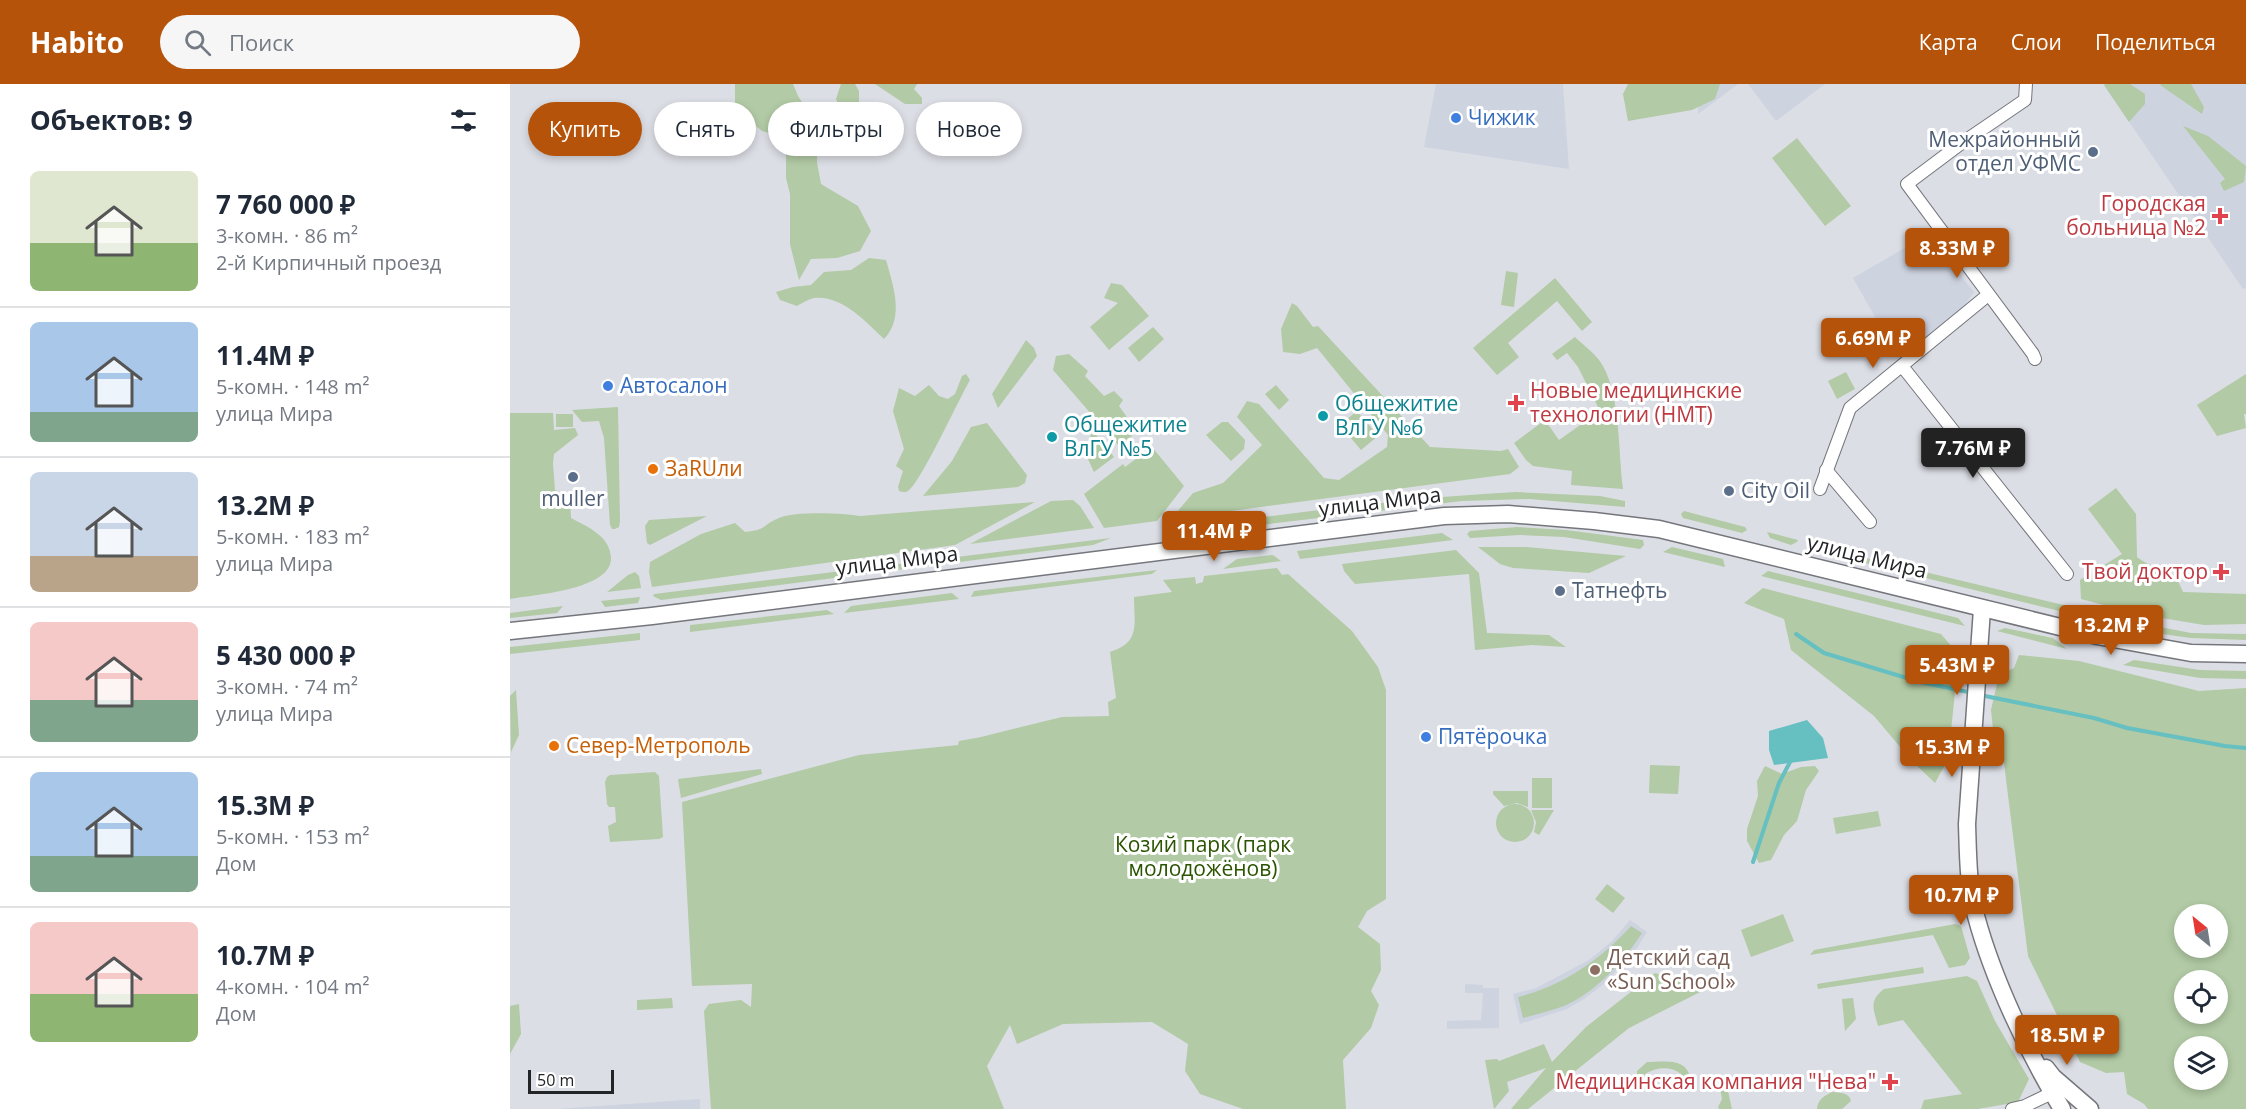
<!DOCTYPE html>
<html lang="ru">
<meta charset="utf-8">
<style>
body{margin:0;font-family:"Open Sans",sans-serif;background:#f6f6f7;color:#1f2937;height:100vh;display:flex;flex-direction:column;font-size:22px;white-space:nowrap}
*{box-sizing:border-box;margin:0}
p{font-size:20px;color:#747a83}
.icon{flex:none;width:33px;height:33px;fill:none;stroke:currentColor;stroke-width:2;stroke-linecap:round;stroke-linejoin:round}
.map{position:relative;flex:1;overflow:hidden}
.details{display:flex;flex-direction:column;background:#fff;width:510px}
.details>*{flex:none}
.hud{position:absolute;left:18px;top:18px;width:570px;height:54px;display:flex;gap:12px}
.needle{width:39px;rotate:330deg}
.fabs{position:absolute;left:1664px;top:820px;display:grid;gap:12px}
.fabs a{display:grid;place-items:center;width:54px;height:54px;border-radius:50%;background:#fff;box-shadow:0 3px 9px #0003;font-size:30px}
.scale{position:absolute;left:18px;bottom:15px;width:86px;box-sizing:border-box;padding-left:6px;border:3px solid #232426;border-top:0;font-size:16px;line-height:21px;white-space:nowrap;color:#232426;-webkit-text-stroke:4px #fff;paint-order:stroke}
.price{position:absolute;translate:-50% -51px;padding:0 14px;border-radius:6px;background:#b45309;color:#fff;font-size:20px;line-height:39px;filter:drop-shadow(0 2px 3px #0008)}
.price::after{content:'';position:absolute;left:50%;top:36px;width:18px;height:14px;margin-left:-9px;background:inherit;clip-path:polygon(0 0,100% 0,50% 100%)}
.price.current{background:#222;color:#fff}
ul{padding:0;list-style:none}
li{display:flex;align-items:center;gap:18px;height:150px;padding:0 30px}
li+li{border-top:2px solid #e0e1e3}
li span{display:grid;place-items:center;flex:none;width:168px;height:120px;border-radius:9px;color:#555}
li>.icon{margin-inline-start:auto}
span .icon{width:72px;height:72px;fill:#fffc;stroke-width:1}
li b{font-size:26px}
h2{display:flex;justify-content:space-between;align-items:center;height:72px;padding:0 30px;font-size:26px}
.tag{padding:0 21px;border-radius:27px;background:#fff;box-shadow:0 3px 9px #0003;font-size:21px;line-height:54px}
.tag.current{background:#b45309;color:#fff}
header{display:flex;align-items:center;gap:36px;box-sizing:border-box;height:84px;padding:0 30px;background:#b45309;color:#fff}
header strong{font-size:28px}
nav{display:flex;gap:33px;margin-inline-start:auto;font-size:21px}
.search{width:420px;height:54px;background:#f6f6f7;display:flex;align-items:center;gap:15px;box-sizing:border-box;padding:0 21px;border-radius:33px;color:#747a83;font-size:22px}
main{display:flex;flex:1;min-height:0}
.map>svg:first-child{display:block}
.built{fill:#ced3e0}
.green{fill:#b2caa5;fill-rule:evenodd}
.water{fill:#66bfc0}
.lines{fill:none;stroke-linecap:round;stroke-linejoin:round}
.stream{stroke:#66bfc0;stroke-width:4}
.street-casing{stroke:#74767c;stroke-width:14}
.secondary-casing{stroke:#74767c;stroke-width:19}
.street{stroke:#fff;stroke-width:12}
.secondary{stroke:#fff;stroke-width:16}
.shop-dot{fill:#3f7fe0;stroke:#fff;stroke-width:2}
.service-dot{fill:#5c6f8a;stroke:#fff;stroke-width:2}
.health-dot{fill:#e0444e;stroke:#fff;stroke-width:2}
.culture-dot{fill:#0f9aa8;stroke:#fff;stroke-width:2}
.food-dot{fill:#e8710a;stroke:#fff;stroke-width:2}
.education-dot{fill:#8d6e63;stroke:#fff;stroke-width:2}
.labels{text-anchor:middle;stroke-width:6;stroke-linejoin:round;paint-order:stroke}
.shop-label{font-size:21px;fill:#366cbe;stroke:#fff;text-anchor:start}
.service-label{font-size:21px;fill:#4e5e75;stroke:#fff;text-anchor:start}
.health-label{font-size:21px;fill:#be3a42;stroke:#fff;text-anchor:end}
.culture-label{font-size:21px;fill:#0d838f;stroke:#fff;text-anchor:start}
.food-label{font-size:21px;fill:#c56008;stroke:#fff;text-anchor:start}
.street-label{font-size:21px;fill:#232426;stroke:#fff}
.park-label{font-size:21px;fill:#2a5400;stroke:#fff}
.education-label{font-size:21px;fill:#785e54;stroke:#fff;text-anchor:start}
</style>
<header>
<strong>Habito</strong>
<div class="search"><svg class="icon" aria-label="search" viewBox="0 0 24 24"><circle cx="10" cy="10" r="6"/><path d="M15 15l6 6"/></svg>Поиск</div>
<nav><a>Карта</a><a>Слои</a><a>Поделиться</a></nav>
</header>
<main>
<section class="details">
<h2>Объектов: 9<svg class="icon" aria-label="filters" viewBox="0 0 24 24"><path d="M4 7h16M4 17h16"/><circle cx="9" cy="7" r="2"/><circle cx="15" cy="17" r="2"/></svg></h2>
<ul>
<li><span style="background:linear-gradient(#dfe7d0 60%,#8fb573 0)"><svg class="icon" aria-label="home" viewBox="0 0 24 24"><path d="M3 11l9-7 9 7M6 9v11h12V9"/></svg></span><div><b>7 760 000 ₽</b><p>3-комн. · 86 m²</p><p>2-й Кирпичный проезд</p></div></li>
<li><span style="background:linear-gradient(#a9c7e8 75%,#7fa58c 0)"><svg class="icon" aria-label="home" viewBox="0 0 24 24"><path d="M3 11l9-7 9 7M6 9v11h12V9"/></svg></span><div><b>11.4M ₽</b><p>5-комн. · 148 m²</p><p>улица Мира</p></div></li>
<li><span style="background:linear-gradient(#c9d6e8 70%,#b9a48a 0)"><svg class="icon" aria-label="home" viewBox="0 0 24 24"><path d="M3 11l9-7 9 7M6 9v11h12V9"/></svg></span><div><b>13.2M ₽</b><p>5-комн. · 183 m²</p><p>улица Мира</p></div></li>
<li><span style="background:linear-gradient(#f6c9c9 65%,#7fa58c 0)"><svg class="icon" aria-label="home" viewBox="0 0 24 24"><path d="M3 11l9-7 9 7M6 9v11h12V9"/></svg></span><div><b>5 430 000 ₽</b><p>3-комн. · 74 m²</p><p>улица Мира</p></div></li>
<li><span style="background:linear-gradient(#a9c7e8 70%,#7fa58c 0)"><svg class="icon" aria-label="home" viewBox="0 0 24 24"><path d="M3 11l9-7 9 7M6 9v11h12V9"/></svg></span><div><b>15.3M ₽</b><p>5-комн. · 153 m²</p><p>Дом</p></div></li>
<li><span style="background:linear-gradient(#f6c9c9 60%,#8fb573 0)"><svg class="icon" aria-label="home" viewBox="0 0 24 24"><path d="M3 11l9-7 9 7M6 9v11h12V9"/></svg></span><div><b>10.7M ₽</b><p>4-комн. · 104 m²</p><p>Дом</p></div></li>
</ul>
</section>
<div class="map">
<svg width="1736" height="1025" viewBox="0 0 1736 1025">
<rect width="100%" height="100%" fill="#dcdee5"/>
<g class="built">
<path d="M926,0H1053L1059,85L914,63Z"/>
<path d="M1189,0H1228L1188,30Z"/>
<path d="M1238,0H1315L1266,37Z"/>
<path d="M1595,0H1736V204L1733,205L1594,1Z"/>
<path d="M1417,151L1464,208L1442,238L1390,277L1343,194Z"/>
<path d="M1120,836L1137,848L1127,864L1094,900L1074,915L1057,925L1010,940L1003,910L1026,904L1079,876L1102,857Z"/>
<path d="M955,900L973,901V904H989V944L937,945V937L971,936L973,909H955Z"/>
<path d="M190,1015V1025H46Z"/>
</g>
<g class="green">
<path d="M225,0H283L288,12L308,43L307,78L311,100L348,122L361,147L350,167L327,174L301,175L289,196L280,160V110L276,94V54L252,47L225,25Z"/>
<path d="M331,0H345L349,7V19L356,34L351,36L331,26L326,15Z"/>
<path d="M365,0H407L404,5L412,14V20H395Z"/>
<path d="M1118,0H1210L1205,15L1182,26L1118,37L1113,10Z"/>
<path d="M1595,0H1620L1635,10V20L1619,38L1594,1Z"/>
<path d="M1652,0H1681L1694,23L1692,30L1650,1Z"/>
<path d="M1673,42L1698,52L1736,82L1734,98L1714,107L1710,99L1715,95Z"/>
<path d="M1287,54L1341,122L1315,142L1262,74Z"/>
<path d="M359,174L376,176C383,201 395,234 374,255C356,238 332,211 304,214C299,215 292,219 287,222L270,216L266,208L283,203L301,201L314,188L341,186Z"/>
<path d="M996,187L1008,189L1004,223L991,221Z"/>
<path d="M1045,194L1082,238L1072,247L1047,217L998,259L1009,273L987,291L963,264Z"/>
<path d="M601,199L612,201L639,232L599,266L580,243L608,219L594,214Z"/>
<path d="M782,219L787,222L803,243L808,242L920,363L991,367L998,365L1009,383L1000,390L661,435L683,409L713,399L752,361L727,333L737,317L749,320L814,394L829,396L877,363L878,351L807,264L790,270L773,268L771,245Z"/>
<path d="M643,243L654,255L629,278L618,264Z"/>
<path d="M1065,253C1072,260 1082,267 1089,276C1111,305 1108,368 1113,405L1061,401L1062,387L1023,382L1016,376L1004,359L1035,336L1049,356L1090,327L1068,283L1057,269L1047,276L1042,270Z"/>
<path d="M516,256L524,264L527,272L488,324L482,310Z"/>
<path d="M559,270L578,287L575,292L594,312L604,307L613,316L609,322L622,340L624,350L609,362L543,286L546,272Z"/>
<path d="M1336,288L1345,305L1327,315L1318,297Z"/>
<path d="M456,290L460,296C450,313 410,400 398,407C394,409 394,408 389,407L388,403L393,387L386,382L394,365L383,327L389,304L405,312L419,301L429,312L438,315L445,310L452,292Z"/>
<path d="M1736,290V330H1734L1736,344L1707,352L1687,321Z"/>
<path d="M766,301L779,316L769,326L755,310Z"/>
<path d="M108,323L110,437L109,443L105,445H102L100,441L94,354L89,337L72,338L62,326Z"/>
<path d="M847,327L868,352L851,366L830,341Z"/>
<path d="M0,329H43L44,346L65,344L68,351L44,370L43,380L45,406L60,413L61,434C78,443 100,452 101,474C102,506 23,511 0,515Z"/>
<rect x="46" y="330" width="17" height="13"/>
<path d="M712,338H718L735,356L734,365L721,377L696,351Z"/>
<path d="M477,339L517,391L515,399L508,403L413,412L442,377L461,343Z"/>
<path d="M582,346L604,373L584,388L576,371Z"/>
<path d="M642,363L674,402L647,437L594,444L574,410L613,380L615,383Z"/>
<path d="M1606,404L1626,430L1627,473C1650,491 1661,477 1673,508L1736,510V540L1694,541L1628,530L1571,515L1570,496L1612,470L1578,425Z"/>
<path d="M1006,408L1090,412L1115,417V423L1019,415L952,417L675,450L657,445C773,431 889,414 1006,408Z"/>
<path d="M563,416L570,422L584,444L460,460L541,417Z"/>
<path d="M525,418L445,461L142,503L139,488L140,478L191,450L225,439L235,448C257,446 252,441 269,434C284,427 334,429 350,432Z"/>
<path d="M1174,427L1235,443L1237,446L1232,449L1173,434L1171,430Z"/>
<path d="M197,432L140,461L137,459L135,442L139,436Z"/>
<path d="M1007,443L1056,446L1133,456L1134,461L1130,465L1054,453L1010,451L960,454L957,450L960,447Z"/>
<path d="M1257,448L1288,456L1287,458L1281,461L1260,454Z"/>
<path d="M932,449L943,456L790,475L787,467Z"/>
<path d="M601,454L583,461L151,516L143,512L144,510Z"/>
<path d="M968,463H1016L1116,472L1079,489L1003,484L990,480Z"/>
<path d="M1162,463L1213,475L1215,483L1153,468Z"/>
<path d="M946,466L969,489L977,549L1039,551L1056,563L1021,561L965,566L959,490L845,500L834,487L832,480Z"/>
<path d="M763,471L771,477L713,485L727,475Z"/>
<path d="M1356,474L1629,539L1681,549L1736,550V556L1681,554L1630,547L1355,479Z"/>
<path d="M767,484L772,491L778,490L842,547L868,583L876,606V815L857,827L848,843L870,860L871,886L861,907L869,921L861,944L833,976L836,1025H733L690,1010L675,987L678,960L642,938L553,940L507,960L500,941L477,982L494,1025H201L194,927L199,920L231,916L241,923L242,900L182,902L172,718L349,671L448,661L449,657L471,653L552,633L599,632L598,618L606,614L600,568C631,558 624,541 624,513L662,508L653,496L685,493L686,500L693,498L694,492Z"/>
<path d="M647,486L642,490L461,513L464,507Z"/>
<path d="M1258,487L1448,534L1455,542L1251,492Z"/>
<path d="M125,488L129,492L131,504L97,508L118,491Z"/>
<path d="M1253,504L1431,550L1449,571L1438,675L1425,699L1402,677L1364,632L1281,566L1274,535L1234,519Z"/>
<path d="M442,509L449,515L334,529L341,522Z"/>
<path d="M130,513L128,519L95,523L91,517Z"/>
<path d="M53,522L47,529L0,534V529Z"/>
<path d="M317,526L324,530L180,548V541Z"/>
<path d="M1495,544L1543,554L1557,565L1487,547Z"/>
<path d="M130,549V556L0,570V563Z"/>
<path d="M1509,571L1569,577L1689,607L1736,604V1025H1638L1634,1020L1617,1010L1614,988L1596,989L1570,978L1518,872L1494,679L1486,674L1481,626L1489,591L1504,584ZM1674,831H1707V864H1674ZM1674,897H1707V930H1674ZM1674,963H1707V996H1674Z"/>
<path d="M1624,576L1690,586L1736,587V595L1690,594L1613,581Z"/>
<path d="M6,606L9,651L1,668L0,612Z"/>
<path d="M1140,681L1170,682L1168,710L1139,709Z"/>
<path d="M1255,682L1272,690L1291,683L1305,682L1309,687L1296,706L1287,737L1274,751L1261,776L1249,779L1237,757V745L1248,712L1247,697Z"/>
<path d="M251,685L252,690L171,714L168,695Z"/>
<path d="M145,688L149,692L153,753L149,755L100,758L98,742L106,738L105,723H99L97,720L95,698L97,693L100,691Z"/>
<rect x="1022" y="694" width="20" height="30"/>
<path d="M983,707H1018V723L1007,719L994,722L983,710Z"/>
<circle cx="1005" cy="739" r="19"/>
<path d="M1021,726H1044L1029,751L1024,748L1026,738Z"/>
<path d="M1368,727L1371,742L1326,750L1323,734Z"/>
<path d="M1097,800L1115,814L1103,829L1085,815Z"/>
<path d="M1273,830L1284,857L1241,873L1231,846Z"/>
<path d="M1445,840L1451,842L1460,874L1455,881L1439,884L1423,851L1300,871L1304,866Z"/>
<path d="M1121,842L1132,849C1114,877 1085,909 1054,922C1041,927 1027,930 1013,934L1008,913C1054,901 1089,877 1121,842Z"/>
<path d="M1413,883L1414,889L1308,905L1307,900Z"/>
<path d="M1145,889L1198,904L1119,944L1018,1025H1001L1036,984L997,998L999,1007L984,1025L975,976L987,975L989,977L1034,960L1042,978L1076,943Z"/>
<path d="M1457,892L1467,897L1485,937L1519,995L1508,1018L1468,1025H1411L1414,1016L1452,1010L1393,936L1368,942C1364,926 1358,917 1374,905Z"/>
<path d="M162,914L163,924L127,926V916Z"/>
<path d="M1343,914L1346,935L1335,947L1332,915Z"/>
<path d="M9,920L11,950L0,970V922Z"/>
<path d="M1137,978C1153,978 1177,973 1180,994L1176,1000H1170L1171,990C1160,982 1147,983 1135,990L1132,1007L1127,997V987Z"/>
<path d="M1208,991L1215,994L1222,1025H1209L1208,1023L1212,1015Z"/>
<path d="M1322,1008C1330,1009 1339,1008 1341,1017L1332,1025H1307C1308,1015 1314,1012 1322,1008Z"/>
</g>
<path class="water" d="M1297,636L1313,654L1318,674L1264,681L1259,666V647Z"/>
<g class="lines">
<g class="stream">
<path d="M1286,550L1314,569L1410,598L1463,609"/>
<path d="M1470,611L1584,634L1617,644L1715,662L1736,664"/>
<path d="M1243,778L1269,699L1280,678"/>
</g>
<g class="street-casing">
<g id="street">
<path d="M1516,0L1515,16L1449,61L1397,100L1523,270L1525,275"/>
<path d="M1392,282L1557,490"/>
<path d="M1316,386L1360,438"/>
<path d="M1310,405L1340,324L1478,211"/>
<path d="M1502,1025L1515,1022L1548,1006"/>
</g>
</g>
<g class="secondary-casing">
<g id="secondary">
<path d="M1472,525L1457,740C1458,770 1458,803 1466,832C1483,895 1518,969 1552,1025"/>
<path d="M0,547L142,532L934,432L998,430L1084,437L1149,445L1587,552L1681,569L1736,570"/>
<path d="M1536,984L1543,993L1580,1025"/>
</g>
</g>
<use href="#street" class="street"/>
<use href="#secondary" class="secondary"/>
</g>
<g class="shop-dot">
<circle cx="946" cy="34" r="6"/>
<circle cx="98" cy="302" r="6"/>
<circle cx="916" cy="653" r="6"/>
</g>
<g class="service-dot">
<circle cx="1583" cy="68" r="6"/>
<circle cx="63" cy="393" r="6"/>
<circle cx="1219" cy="407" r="6"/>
<circle cx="1050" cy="507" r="6"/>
</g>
<g class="health-dot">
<path d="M1707 123h6v6h6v6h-6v6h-6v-6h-6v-6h6z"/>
<path d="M1003 310h6v6h6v6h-6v6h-6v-6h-6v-6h6z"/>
<path d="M1708 479h6v6h6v6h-6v6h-6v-6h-6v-6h6z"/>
<path d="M1377 989h6v6h6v6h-6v6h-6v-6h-6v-6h6z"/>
</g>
<g class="culture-dot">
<circle cx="813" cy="332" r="6"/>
<circle cx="542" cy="353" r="6"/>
</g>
<g class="food-dot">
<circle cx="143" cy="385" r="6"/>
<circle cx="44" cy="662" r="6"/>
</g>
<circle class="education-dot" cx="1085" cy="886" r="6"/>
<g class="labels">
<g class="shop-label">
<text x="958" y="41">Чижик</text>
<text x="110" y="309">Автосалон</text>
<text x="928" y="660">Пятёрочка</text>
</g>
<g class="service-label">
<text x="1571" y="63" text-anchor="end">Межрайонный<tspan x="1571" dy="24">отдел УФМС</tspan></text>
<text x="1231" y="414">City Oil</text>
<text x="63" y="422" text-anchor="middle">muller</text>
<text x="1062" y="514">Татнефть</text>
</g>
<g class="health-label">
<text x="1696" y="127">Городская<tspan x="1696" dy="24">больница №2</tspan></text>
<text x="1020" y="314" text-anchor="start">Новые медицинские<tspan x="1020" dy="24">технологии (НМТ)</tspan></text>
<text x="1698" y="495">Твой доктор</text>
<text x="1366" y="1005">Медицинская компания "Нева"</text>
</g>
<g class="culture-label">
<text x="825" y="327">Общежитие<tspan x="825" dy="24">ВлГУ №6</tspan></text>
<text x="554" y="348">Общежитие<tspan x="554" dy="24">ВлГУ №5</tspan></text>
</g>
<g class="food-label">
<text x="155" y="392">ЗаRUли</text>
<text x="56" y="669">Север-Метрополь</text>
</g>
<g class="street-label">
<text transform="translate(870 418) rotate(-7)" y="7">улица Мира</text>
<text transform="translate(1357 473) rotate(14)" y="7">улица Мира</text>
<text transform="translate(387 477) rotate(-7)" y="7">улица Мира</text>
</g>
<g class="park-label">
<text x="693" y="768">Козий парк (парк<tspan x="693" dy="24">молодожёнов)</tspan></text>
</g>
<g class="education-label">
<text x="1097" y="881">Детский сад<tspan x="1097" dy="24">«Sun School»</tspan></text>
</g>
</g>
</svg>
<div class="fabs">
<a><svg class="needle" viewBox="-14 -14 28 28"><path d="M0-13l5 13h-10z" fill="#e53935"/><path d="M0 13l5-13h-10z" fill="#747a83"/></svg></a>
<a><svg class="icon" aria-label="locate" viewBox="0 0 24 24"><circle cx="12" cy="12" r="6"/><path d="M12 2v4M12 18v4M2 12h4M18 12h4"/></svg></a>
<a><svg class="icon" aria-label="layers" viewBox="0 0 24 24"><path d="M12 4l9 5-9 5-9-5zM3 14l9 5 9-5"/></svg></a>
</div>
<div class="scale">50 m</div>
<b class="price" style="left:1447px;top:195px">8.33M ₽</b>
<b class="price" style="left:1363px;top:285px">6.69M ₽</b>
<b class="price current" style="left:1463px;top:395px">7.76M ₽</b>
<b class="price" style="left:704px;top:478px">11.4M ₽</b>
<b class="price" style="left:1601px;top:572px">13.2M ₽</b>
<b class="price" style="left:1447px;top:612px">5.43M ₽</b>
<b class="price" style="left:1442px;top:694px">15.3M ₽</b>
<b class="price" style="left:1451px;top:842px">10.7M ₽</b>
<b class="price" style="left:1557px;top:982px">18.5M ₽</b>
<div class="hud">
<a class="tag current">Купить</a>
<a class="tag">Снять</a>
<a class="tag">Фильтры</a>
<a class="tag">Новое</a>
</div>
</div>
</main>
